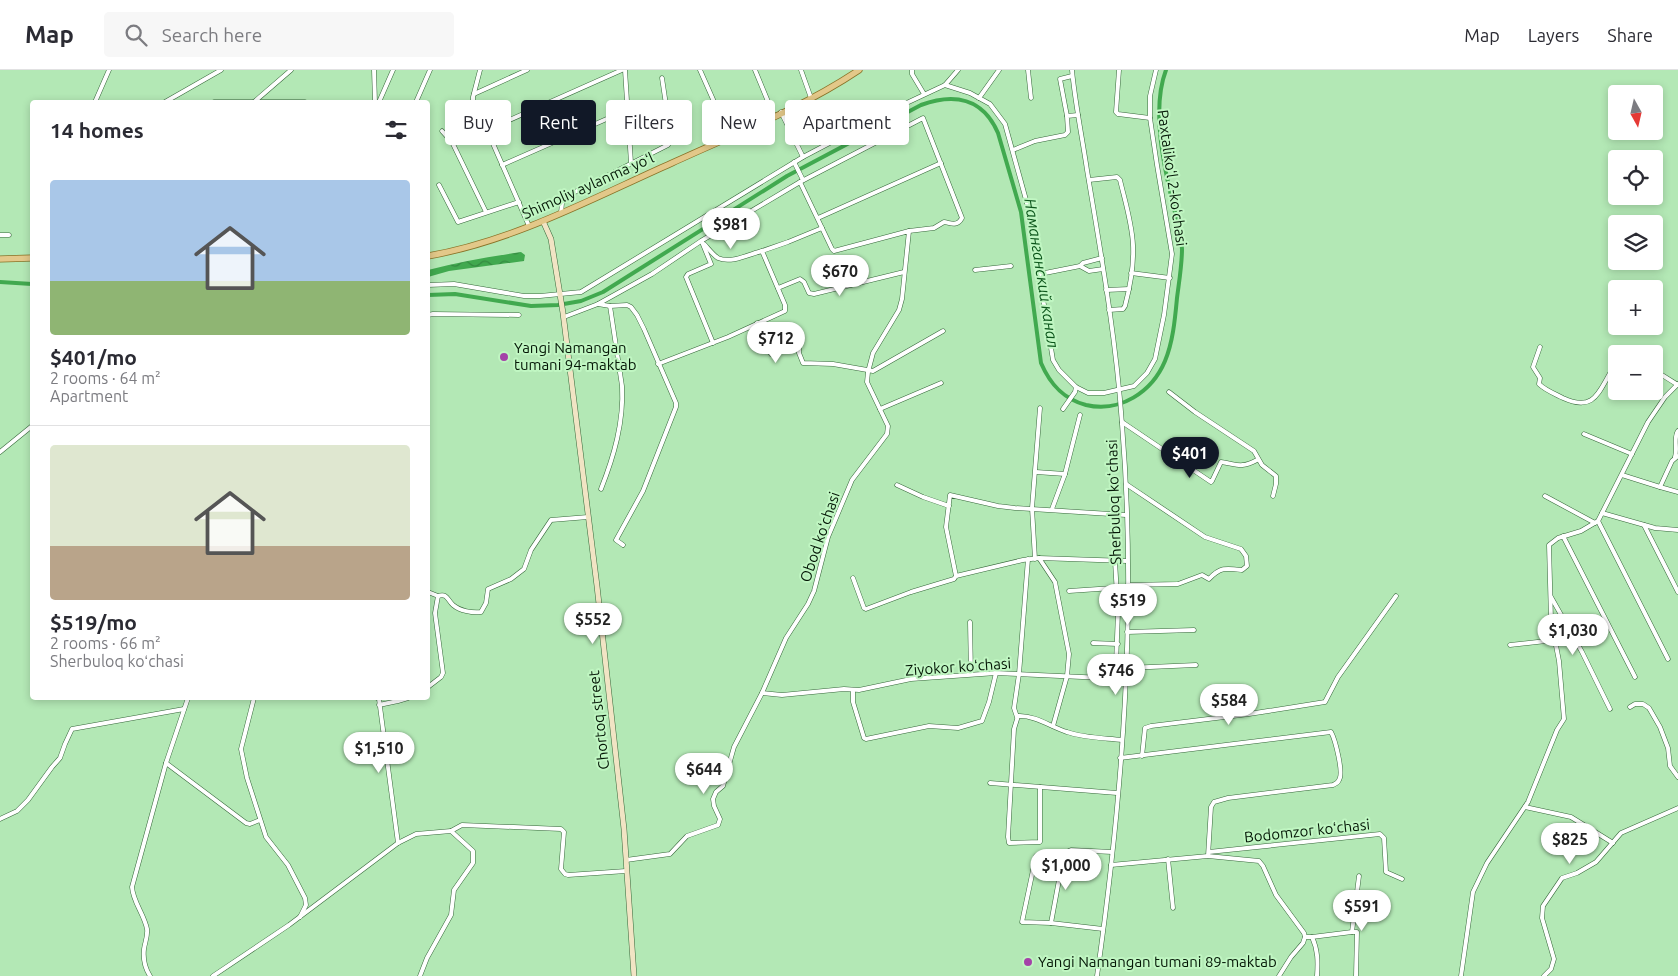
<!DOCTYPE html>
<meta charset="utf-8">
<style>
body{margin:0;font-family:Ubuntu,sans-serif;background:#f7f7f7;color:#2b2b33;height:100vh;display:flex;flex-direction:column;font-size:19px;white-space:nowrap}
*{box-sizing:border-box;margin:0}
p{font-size:16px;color:#7c7c81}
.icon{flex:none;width:28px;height:28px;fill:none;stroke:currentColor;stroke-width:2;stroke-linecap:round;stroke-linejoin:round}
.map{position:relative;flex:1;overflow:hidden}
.details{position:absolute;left:30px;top:30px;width:400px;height:600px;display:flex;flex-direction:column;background:#fff;border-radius:5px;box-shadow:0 2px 8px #0003}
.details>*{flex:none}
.top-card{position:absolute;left:445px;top:30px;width:475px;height:45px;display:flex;gap:10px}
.needle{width:32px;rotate:172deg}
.fabs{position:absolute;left:1608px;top:15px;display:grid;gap:10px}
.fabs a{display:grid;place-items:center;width:55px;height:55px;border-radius:5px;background:#fff;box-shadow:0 2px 8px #0003;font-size:25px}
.price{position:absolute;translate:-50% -42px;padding:0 11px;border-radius:18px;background:#fff;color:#222;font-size:16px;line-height:32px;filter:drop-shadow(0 1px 2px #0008)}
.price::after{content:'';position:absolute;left:50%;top:30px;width:15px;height:11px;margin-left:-8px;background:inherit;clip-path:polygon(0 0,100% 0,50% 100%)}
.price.active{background:#111827;color:#fff}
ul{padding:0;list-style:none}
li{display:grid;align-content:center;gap:10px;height:265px;padding:0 20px}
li+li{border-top:1px solid #e1e1e2}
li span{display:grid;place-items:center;height:155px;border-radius:5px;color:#555}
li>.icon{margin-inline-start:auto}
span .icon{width:90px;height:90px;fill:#fffc;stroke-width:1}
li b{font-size:21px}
h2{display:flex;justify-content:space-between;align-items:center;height:60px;padding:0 20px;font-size:21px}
.chip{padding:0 18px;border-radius:5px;background:#fff;box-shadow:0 2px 8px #0003;font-size:18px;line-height:45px}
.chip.active{background:#111827;color:#fff}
header{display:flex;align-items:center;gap:30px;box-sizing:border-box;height:70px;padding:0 25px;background:#fff;border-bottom:1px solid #e1e1e2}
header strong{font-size:24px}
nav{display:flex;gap:28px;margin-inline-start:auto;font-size:18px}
.search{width:350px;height:45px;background:#f7f7f7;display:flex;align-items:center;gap:12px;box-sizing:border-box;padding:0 18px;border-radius:5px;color:#7c7c81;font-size:19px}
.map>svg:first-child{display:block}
.water{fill:url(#water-waves)}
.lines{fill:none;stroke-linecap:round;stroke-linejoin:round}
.canal{stroke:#41a94f;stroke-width:4}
.street-casing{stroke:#36673a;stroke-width:5}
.secondary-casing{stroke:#36673a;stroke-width:6}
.primary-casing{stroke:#897328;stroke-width:7}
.street{stroke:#fff;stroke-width:4}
.secondary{stroke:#f1e4c4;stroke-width:5}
.primary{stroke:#e3c889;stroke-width:5.5}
.poi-dot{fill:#a442a8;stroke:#c0f6c2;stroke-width:2}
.labels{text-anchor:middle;stroke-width:4;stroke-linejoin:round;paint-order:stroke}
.street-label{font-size:15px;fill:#041706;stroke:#c0f6c2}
.poi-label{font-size:15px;fill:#041706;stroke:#c0f6c2;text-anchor:start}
.water-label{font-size:16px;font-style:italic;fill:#0c561b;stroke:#c0f6c2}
</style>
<header>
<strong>Map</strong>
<div class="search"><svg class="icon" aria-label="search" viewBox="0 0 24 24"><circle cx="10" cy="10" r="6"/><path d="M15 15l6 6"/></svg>Search here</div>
<nav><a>Map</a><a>Layers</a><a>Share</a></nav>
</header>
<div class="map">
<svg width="1678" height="906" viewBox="0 0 1678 906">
<defs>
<pattern id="water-waves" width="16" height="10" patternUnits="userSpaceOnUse" patternTransform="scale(1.25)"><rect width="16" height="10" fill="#41a94f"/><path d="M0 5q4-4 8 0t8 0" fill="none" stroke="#348940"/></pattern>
</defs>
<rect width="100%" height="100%" fill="#b3e8b5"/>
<path class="water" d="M521,182L525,185L524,191L449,201L428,207V200C458,192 489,187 521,182Z"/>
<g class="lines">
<g class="canal">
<path d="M0,212L32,214"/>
<path d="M428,225L455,224L531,236L558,235L581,231L603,222L787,106L921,35C954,23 983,28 998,63L1021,142L1041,293C1050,314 1063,329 1086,335C1120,343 1152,322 1165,291C1173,272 1175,249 1177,228C1179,212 1182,195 1182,179C1181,165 1177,152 1174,138C1164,98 1151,39 1166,0"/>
</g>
<g class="street-casing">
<g id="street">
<path d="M374,0L375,32"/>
<path d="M480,0L473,27V33L487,60L529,156"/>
<path d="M625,0L631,93"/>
<path d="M700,0L723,52L728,53L747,46L757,54"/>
<path d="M755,0L774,46"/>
<path d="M801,0L811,28"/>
<path d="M912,0V4L924,24"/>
<path d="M1028,0L1031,28"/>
<path d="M1072,0C1075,33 1082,66 1087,100C1101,184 1116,268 1122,354C1137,538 1123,724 1097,906"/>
<path d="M1119,0L1116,42L1118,44L1150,48"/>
<path d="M945,15L958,0"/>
<path d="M474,24L527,0"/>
<path d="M979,28L999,0"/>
<path d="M95,32L109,0"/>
<path d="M165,32L221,0"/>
<path d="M214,32H305"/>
<path d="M254,32L291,0"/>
<path d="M379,32L393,0"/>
<path d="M416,32L430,0"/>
<path d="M781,42L803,87"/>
<path d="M1067,46L1060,9L1072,6"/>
<path d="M487,60L622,0"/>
<path d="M442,61L452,72L486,142"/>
<path d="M1013,80L1035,71L1065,65L1068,62L1067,46L1078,45"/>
<path d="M794,92L803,110"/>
<path d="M502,95L627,40"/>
<path d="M1089,110L1117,107L1120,110C1125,131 1132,153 1133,175C1134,195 1130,217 1125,236L1123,239L1109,240"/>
<path d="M800,112L923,48L962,148C957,157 951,153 944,152L934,158L909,161"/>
<path d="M439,115L458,152L519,132"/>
<path d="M561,143L562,133L569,125L668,75L671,68L662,8"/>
<path d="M818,148L941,93"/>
<path d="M0,165H9"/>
<path d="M702,172L711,194L688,204L686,207L713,273"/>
<path d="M704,174C708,178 713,185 718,188C731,194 750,184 762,181"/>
<path d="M1080,196L1083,193L1102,188"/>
<path d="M975,200L1011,196"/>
<path d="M1131,203L1170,208"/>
<path d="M1040,204L1080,196L1089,201L1103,199"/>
<path d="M428,215L454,214L524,226H540L581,222L803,87L898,37L945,15L970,23L990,34L1005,54L1028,137L1053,290L1059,300L1076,317L1088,323H1104L1134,316L1147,303L1155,289L1164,245L1172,184L1157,95L1150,48V26L1156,0"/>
<path d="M778,218L800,209L804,212L809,223L814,224L904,202"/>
<path d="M1106,220L1129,219"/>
<path d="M598,234L610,236L627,235L631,237L637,245L644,259L676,333V337L643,421L616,470L623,475"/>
<path d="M428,245L433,244L519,245"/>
<path d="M564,247L598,234L652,204L701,171L800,112L822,158"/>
<path d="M757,253L771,284L797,275L799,276V283L803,293L833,294L873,301L943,261"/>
<path d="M1540,277L1533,297L1540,308L1539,314C1545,320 1555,324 1563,328C1598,344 1599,317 1616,294"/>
<path d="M1654,300L1678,315"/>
<path d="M1169,322L1195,342L1254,381L1262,395L1276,406V414L1273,426"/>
<path d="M880,339L941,313"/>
<path d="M1063,339L1075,322L1076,317"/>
<path d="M1122,352L1211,412L1212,411L1221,392C1237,394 1240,399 1257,390"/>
<path d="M1584,364L1632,384"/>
<path d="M0,382L32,356"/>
<path d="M1678,386L1672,391L1660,417L1678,422"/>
<path d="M1675,387C1678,379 1673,368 1678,361"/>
<path d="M1036,402L1065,404"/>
<path d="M1622,405L1660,417"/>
<path d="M1126,414L1205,467L1241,479L1246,486L1247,496L1242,500C1226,498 1220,497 1209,509L1202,505L1178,514L1128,515"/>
<path d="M897,415L923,427L949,436"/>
<path d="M601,419C614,386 624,352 622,316L610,236"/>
<path d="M1545,426L1595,453"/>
<path d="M1052,439L1065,404L1080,345"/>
<path d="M1602,443L1655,458L1678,460"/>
<path d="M1598,451L1668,589"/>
<path d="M1644,455L1678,522"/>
<path d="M1563,466L1635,607"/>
<path d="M1039,488L1055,512L1069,584L1067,606L1053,656"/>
<path d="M1035,489L1032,438L1040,338"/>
<path d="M1115,491L1118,542L1115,620"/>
<path d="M956,506L946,457L950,425L998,436L1015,438L1126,445"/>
<path d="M853,508L864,538L866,539L911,522L954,509L956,506L1023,490L1039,488L1127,491"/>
<path d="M1069,521L1128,517"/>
<path d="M428,522L438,526"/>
<path d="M1551,527L1582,582L1610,639"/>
<path d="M970,552L971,604"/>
<path d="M1127,562L1194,560"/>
<path d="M1093,573L1118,574"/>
<path d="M1510,575L1555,570"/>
<path d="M1127,598L1196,595"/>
<path d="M428,617L441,607L443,603L435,543L438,526C448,523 447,530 453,535C460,541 472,543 481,542L486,533L488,519L511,509L524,499L531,480L551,450L588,447"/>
<path d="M853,620V632L864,668L866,669L929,656L958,658L982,651L989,632L996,603"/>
<path d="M762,623L782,625L844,619L859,620L911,609L996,603L1126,609"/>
<path d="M254,628L241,679L247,708L266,767L288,795L305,828L306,835L300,847"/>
<path d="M377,628L379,629L398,773"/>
<path d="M379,635L398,631L408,628"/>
<path d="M1630,637L1635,634H1643L1649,638L1660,657L1668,678L1670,696L1678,707"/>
<path d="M1017,647L1014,638L1019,604L1028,489"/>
<path d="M1142,686L1145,658L1151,656L1249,644L1325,632L1338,607L1396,526"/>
<path d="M1120,688L1331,662C1335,669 1344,703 1339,710C1338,713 1335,714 1333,715L1228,728L1214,732L1211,737L1208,786"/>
<path d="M166,693L246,753L250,754L260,750"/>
<path d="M990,713L1117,723"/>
<path d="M1040,717V772L1009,773L1008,767L1014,659L1018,646C1035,645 1051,657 1067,662C1084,668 1104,668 1122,670"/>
<path d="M1525,737L1571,747L1613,773"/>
<path d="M0,749L17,741L28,730L52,697L60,688L65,674L72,659L184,639"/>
<path d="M451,761L462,755L561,759L564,762L561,799L565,804L568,805L626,801"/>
<path d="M1209,782L1380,764L1384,768L1386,802L1402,809"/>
<path d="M1036,786L1022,852L1051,853L1103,859"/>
<path d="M1168,789L1173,838"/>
<path d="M626,790L670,784L687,766L718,755L720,749L714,736L713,729L716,722L723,716L734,677L762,623L786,568L808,534L814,521L828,467L852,410L887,364L888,356L867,312L868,302L873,283L899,240L902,229L909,161L834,181L832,179L822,158L788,172L762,181L785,235V241L728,267L658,294"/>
<path d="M1111,795L1208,786L1259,791L1263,796L1276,825L1304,863L1305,867H1312C1318,880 1318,892 1317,906"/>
<path d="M1051,853L1064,783L1071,780L1112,782"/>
<path d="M1352,862H1357L1356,906"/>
<path d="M1312,867L1352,862L1359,806"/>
<path d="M150,906C145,898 143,888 144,879C145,872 148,866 147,859C144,844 133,832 132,817L166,693L188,628"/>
<path d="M213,906L289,855L398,773L416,764L451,761L473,781V793L454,820L451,845L427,888L420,906"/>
<path d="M1279,906L1291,887L1303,873L1305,867"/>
<path d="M1461,906L1473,822L1487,793L1528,732L1557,660L1564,649L1559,591L1551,550L1549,475L1558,468L1581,461L1598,451L1648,352L1665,327L1678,314"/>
<path d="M1544,906L1551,899L1554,889L1542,848L1543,836L1562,808L1577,803L1596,792L1621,763L1678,738"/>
</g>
</g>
<g class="secondary-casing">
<path id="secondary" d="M543,151L551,169L563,243L597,516L624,759L634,906"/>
</g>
<g class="primary-casing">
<g id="primary">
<path d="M428,186C514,171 593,128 672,93C735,64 801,39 859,0"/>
<path d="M0,189L32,188"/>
</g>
</g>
<use href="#street" class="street"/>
<use href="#secondary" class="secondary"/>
<use href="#primary" class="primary"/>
</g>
<g class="poi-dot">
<circle cx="504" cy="287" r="5"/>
<circle cx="1028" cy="892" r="5"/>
</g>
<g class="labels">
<g class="street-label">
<text transform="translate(1172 108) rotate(82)" y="5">Paxtalikoʻl 2-koʻchasi</text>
<text transform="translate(588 116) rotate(-24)" y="5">Shimoliy aylanma yoʻl</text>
<text transform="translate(1114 432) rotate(-92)" y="5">Sherbuloq koʻchasi</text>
<text transform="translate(820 467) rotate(-71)" y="5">Obod koʻchasi</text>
<text transform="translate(958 597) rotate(-4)" y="5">Ziyokor koʻchasi</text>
<text transform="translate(599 650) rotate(-96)" y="5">Chortoq street</text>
<text transform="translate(1307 761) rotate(-6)" y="5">Bodomzor koʻchasi</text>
</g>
<g class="poi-label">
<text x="514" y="283">Yangi Namangan<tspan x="514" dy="17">tumani 94-maktab</tspan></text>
<text x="1038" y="897">Yangi Namangan tumani 89-maktab</text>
</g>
<g class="water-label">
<text transform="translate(1042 203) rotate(81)" y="6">Наманганский канал</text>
</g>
</g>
</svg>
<div class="fabs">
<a><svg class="needle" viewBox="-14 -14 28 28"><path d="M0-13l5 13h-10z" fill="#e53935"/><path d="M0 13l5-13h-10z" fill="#7c7c81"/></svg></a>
<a><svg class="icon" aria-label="locate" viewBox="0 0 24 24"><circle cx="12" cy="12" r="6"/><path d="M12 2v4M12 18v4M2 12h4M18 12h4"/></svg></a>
<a><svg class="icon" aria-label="layers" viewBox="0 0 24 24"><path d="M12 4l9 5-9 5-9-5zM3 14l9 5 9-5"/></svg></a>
<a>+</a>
<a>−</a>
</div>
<b class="price" style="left:731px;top:180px">$981</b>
<b class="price" style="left:840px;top:227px">$670</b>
<b class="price" style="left:776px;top:294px">$712</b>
<b class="price active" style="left:1190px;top:409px">$401</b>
<b class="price" style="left:1128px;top:556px">$519</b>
<b class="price" style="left:593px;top:575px">$552</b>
<b class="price" style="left:1573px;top:586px">$1,030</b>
<b class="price" style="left:1116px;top:626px">$746</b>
<b class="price" style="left:1229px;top:656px">$584</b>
<b class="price" style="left:379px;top:704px">$1,510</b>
<b class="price" style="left:704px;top:725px">$644</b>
<b class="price" style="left:1570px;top:795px">$825</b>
<b class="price" style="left:1066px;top:821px">$1,000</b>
<b class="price" style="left:1362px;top:862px">$591</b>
<div class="top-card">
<a class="chip">Buy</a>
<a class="chip active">Rent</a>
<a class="chip">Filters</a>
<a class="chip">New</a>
<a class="chip">Apartment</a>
</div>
<section class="details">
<h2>14 homes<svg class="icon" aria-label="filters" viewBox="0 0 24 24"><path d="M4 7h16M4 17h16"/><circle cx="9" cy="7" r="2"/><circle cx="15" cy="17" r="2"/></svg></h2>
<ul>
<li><span style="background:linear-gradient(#a9c7e8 65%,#8fb573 0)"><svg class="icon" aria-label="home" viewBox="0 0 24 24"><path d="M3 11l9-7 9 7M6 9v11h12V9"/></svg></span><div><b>$401/mo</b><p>2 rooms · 64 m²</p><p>Apartment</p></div></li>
<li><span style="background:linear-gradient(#dfe7d0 65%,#b9a48a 0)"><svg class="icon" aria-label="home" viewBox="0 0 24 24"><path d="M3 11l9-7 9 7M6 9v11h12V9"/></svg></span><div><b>$519/mo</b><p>2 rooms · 66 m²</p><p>Sherbuloq koʻchasi</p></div></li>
</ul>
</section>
</div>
